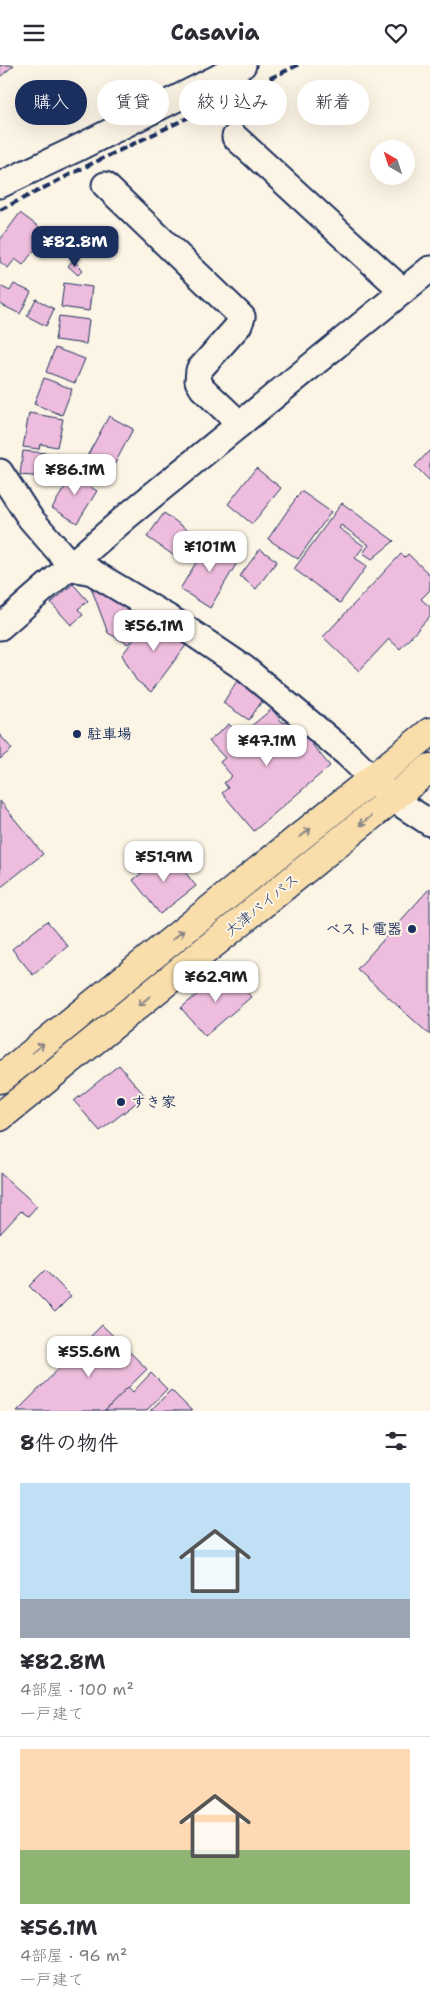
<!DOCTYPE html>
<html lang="ja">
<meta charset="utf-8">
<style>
body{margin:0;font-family:"Shantell Sans","Klee One",sans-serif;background:#f2f2f3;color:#2b2b33;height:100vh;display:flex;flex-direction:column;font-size:19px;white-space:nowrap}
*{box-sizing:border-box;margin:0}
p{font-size:16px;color:#7c7c81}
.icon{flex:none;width:28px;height:28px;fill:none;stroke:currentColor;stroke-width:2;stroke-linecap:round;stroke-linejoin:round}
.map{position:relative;height:1346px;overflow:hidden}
.sheet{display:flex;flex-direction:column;background:#fff;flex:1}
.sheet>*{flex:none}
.top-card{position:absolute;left:15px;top:15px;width:400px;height:45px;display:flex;gap:10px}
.needle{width:32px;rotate:321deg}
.fabs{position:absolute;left:370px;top:75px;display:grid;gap:10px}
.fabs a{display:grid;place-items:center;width:45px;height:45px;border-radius:50%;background:#fff;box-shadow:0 5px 20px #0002;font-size:25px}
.price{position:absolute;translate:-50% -42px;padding:0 11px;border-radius:10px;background:#fff;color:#222;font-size:16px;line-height:32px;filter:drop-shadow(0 1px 2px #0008)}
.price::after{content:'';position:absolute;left:50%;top:30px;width:15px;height:11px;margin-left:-8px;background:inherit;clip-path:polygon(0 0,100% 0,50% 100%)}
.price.selected{background:#1b2f5e;color:#fff}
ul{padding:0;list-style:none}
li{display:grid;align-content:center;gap:10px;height:265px;padding:0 20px}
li+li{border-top:1px solid #e1e1e2}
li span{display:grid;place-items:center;height:155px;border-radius:0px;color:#555}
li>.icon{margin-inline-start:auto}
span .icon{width:90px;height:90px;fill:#fffc;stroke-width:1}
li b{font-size:21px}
h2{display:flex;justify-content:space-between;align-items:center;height:60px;padding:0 20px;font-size:21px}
.pill{padding:0 18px;border-radius:22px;background:#fff;box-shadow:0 5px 20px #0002;font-size:18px;line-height:45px}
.pill.selected{background:#1b2f5e;color:#fff}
header{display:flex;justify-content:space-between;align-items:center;height:65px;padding:0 20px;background:#fff;font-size:22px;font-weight:700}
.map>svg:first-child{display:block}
.building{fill:#eebddd;stroke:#1b2f5e}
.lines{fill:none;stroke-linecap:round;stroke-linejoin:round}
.street-casing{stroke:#1b2f5e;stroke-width:29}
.highway-casing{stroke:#1b2f5e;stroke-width:31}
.street{stroke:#fcf5e5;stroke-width:25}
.highway{stroke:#f9deab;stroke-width:28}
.rail{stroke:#1b2f5e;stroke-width:4;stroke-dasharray:8 4;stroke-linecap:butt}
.oneway{stroke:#8a8684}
.poi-dot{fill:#1b2f5e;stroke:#fcf5e5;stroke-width:2}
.labels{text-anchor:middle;stroke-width:4;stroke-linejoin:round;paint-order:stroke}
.poi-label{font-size:15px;font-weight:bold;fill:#1b2f5e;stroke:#fcf5e5;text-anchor:start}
.street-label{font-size:15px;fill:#1b2f5e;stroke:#fcf5e5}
</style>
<header><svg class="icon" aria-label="menu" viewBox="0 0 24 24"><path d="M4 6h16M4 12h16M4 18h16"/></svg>Casavia<svg class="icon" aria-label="heart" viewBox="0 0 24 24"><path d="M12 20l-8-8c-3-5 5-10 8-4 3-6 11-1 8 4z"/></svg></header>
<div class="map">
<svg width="430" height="1346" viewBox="0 0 430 1346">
<rect width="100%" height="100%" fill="#fcf5e5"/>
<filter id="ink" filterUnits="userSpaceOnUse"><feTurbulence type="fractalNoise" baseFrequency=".02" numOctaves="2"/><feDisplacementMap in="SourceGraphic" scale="10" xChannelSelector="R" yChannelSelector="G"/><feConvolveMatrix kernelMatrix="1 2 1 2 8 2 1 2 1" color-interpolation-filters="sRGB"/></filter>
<g filter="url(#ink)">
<g class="building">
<path d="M0,0H14L0,12Z"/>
<path d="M20,148L47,168L23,200L15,194L8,203L0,197V175Z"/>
<path d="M73,195L83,205L78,210L68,201Z"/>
<path d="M64,218L92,222L89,246L61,242Z"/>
<path d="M14,219L31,227L20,249L0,239V221L10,226Z"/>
<path d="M36,234L54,244L46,261L27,251Z"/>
<path d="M59,251L89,255L86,279L55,275Z"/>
<path d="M55,283L85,294L75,318L46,307Z"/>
<path d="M44,313L72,324L62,350L34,339Z"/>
<path d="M29,348L63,354L57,382L40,379L39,384L23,382Z"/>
<path d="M109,351L133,364L110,408L85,395Z"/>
<path d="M430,385V416L415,401Z"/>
<path d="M23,386L59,389L57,413L20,410Z"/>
<path d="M79,399L90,405L83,417L97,426L77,458L52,443Z"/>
<path d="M256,403L281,423L252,459L228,439Z"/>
<path d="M301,426L331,447L298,494L268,474Z"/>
<path d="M342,438L394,476L372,494L363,488L369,480L341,460L339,463L364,481L355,493L367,501L340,538L294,504Z"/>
<path d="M164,448L192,468L176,492L147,472Z"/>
<path d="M211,473L241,491L210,543L180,524Z"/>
<path d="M260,484L277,496L256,524L240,511Z"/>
<path d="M401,489L405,492L408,489L430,510V525L421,534L430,542V551L400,584L389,574L359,606L323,572Z"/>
<path d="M89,517L150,551L128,579L108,568Z"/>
<path d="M73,519L88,536L78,544L83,550L71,560L51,538Z"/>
<path d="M154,548L190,575L151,627L136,615L122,590Z"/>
<path d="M237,616L264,633L249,655L223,638Z"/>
<path d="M272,644L282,657L295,659L330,701L254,766L222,728L228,723L224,718L232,711L220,697L225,693L209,676L229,659L239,671Z"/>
<path d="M0,670L12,684L0,694Z"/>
<path d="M0,736L43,789L0,823Z"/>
<path d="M169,787L196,821L160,849L133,815Z"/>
<path d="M430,823V970L357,904Z"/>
<path d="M47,856L68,881L33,910L12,884Z"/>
<path d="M227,904L251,932L205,971L181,943Z"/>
<path d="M119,1000L145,1031L100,1066L74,1036Z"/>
<path d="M0,1108L37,1141L28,1151L21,1146L0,1169Z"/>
<path d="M45,1205L71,1231L55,1247L29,1221Z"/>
<path d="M102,1260L147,1304L105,1346H17Z"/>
<path d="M151,1308L167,1324L146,1346H105L128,1322L133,1327Z"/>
<path d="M171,1325L192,1346H150Z"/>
</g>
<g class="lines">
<g class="street-casing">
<g id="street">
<path d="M235,72L403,226"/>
<path d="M0,120L74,85L243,0"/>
<path d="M105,120L242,252L239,260L199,305L198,316L203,324L240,359"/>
<path d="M0,407L30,453L62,490L68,502"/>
<path d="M68,502L92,507L182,561L244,603L347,689L393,734L430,758"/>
<path d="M0,562L126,452L430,204"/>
</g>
</g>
<g class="highway-casing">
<g id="highway">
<path d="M0,1014L430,667"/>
<path d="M0,1052L430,703"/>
</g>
</g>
<use href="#street" class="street"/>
<use href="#highway" class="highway"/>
<path class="rail" d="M0,145L89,100L298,0"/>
</g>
<defs><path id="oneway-shaft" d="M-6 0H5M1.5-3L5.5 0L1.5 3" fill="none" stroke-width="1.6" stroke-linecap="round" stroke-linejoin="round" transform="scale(1.25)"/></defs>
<g class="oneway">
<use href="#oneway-shaft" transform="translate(365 756) rotate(141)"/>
<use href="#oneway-shaft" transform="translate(305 768) rotate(-39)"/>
<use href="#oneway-shaft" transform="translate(178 870) rotate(-39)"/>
<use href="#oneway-shaft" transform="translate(144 936) rotate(141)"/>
<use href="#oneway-shaft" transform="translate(38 983) rotate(-39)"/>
</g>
</g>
<g class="poi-dot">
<circle cx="77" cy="669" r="5"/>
<circle cx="412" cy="864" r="5"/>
<circle cx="121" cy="1037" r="5"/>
</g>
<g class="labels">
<g class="poi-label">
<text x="87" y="674">駐車場</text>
<text x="402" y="869" text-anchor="end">ベスト電器</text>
<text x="131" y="1042">すき家</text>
</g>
<g class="street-label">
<text transform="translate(262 840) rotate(-39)" y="5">大津バイパス</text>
</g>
</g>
</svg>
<div class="fabs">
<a><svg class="needle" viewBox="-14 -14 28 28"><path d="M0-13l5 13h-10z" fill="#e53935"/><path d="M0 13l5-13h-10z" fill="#7c7c81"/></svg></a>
</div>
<b class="price selected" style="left:75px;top:203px">¥82.8M</b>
<b class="price" style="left:75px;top:431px">¥86.1M</b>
<b class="price" style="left:210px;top:508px">¥101M</b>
<b class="price" style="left:154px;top:587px">¥56.1M</b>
<b class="price" style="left:267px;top:702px">¥47.1M</b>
<b class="price" style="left:164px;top:818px">¥51.9M</b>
<b class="price" style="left:216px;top:938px">¥62.9M</b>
<b class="price" style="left:89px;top:1313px">¥55.6M</b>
<div class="top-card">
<a class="pill selected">購入</a>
<a class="pill">賃貸</a>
<a class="pill">絞り込み</a>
<a class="pill">新着</a>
</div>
</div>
<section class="sheet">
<h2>8件の物件<svg class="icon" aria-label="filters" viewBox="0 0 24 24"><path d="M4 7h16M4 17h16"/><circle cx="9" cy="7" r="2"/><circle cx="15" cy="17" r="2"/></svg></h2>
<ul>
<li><span style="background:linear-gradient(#bfe0f5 75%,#9aa5b1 0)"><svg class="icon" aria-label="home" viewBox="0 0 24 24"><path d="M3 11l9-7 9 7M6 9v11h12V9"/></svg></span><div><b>¥82.8M</b><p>4部屋 · 100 m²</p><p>一戸建て</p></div></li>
<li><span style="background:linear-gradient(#ffd9b3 65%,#8fb573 0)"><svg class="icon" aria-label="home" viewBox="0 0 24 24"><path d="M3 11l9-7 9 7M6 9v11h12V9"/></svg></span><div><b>¥56.1M</b><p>4部屋 · 96 m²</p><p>一戸建て</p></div></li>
</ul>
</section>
